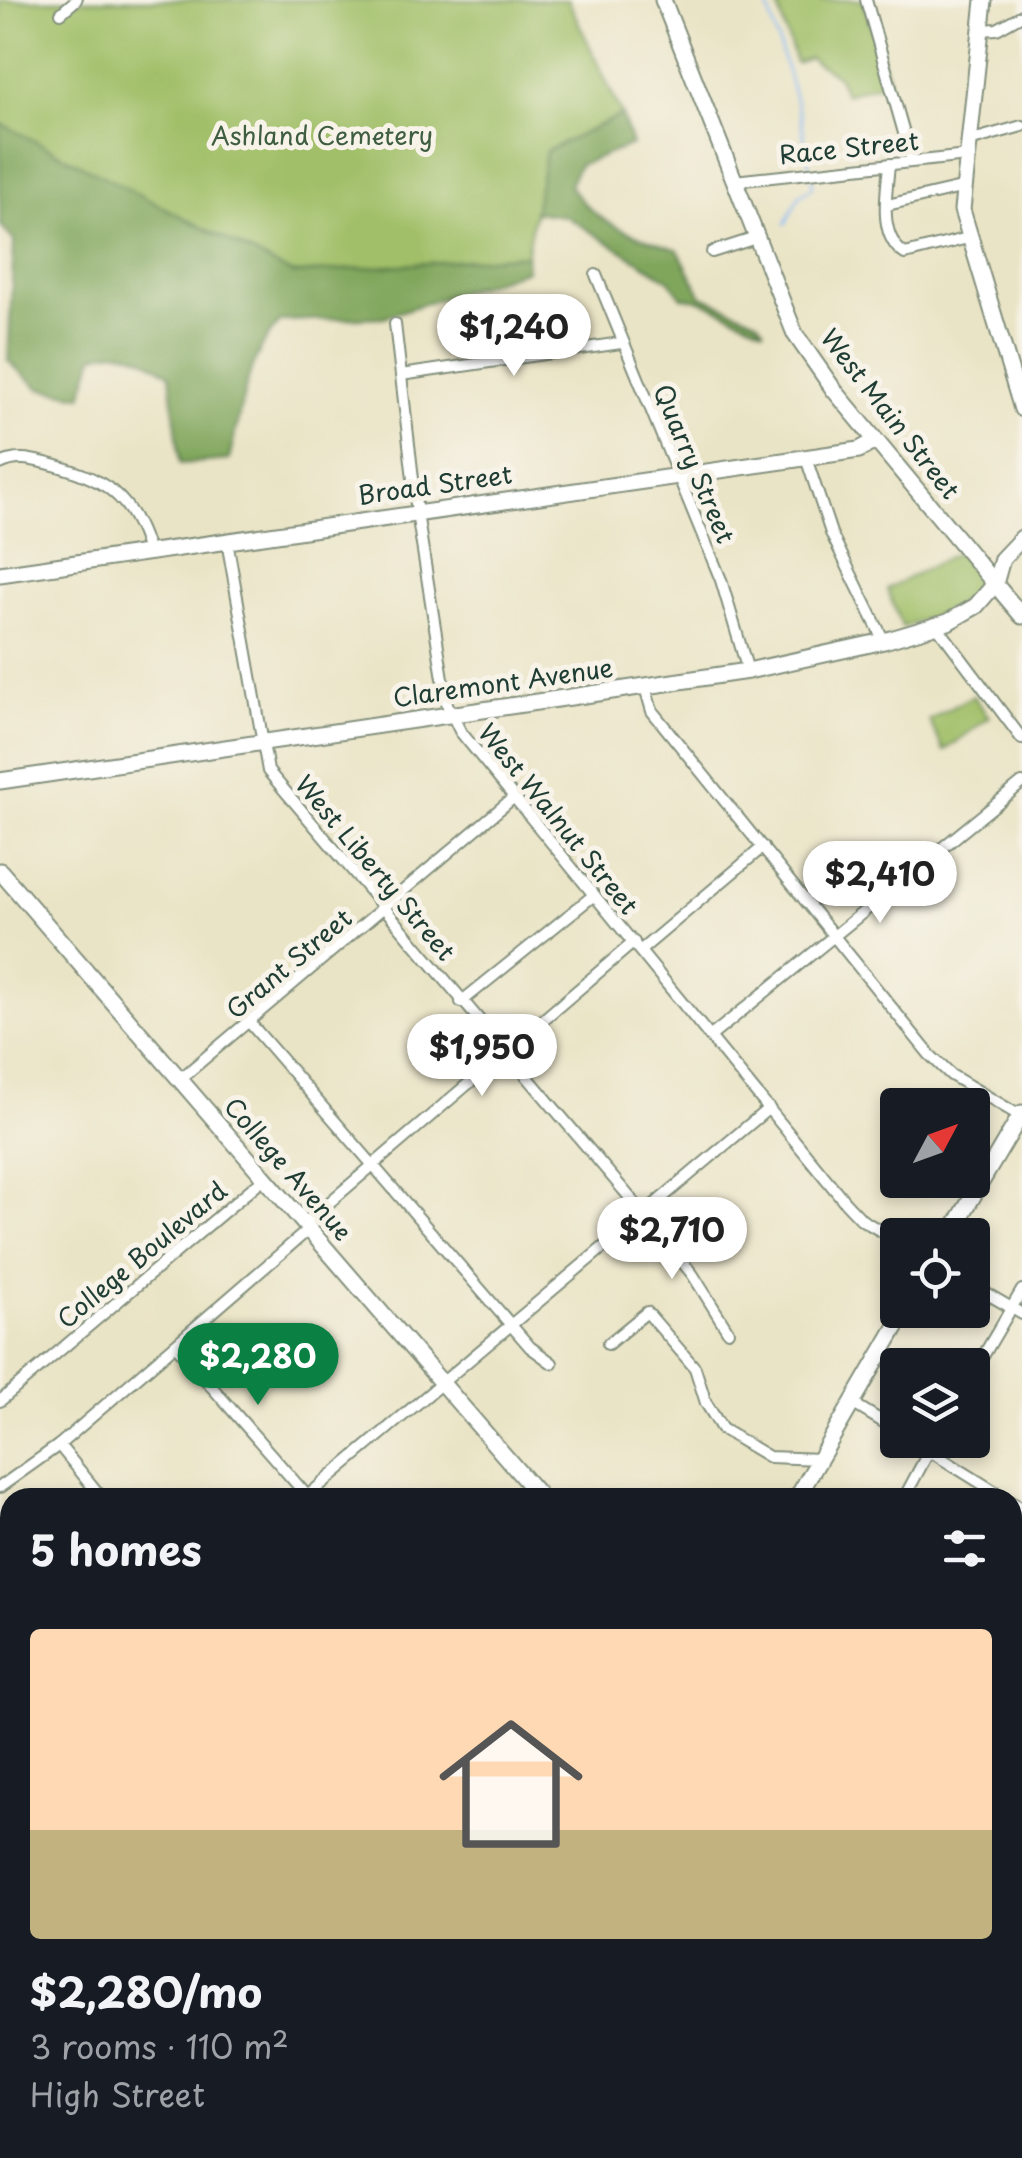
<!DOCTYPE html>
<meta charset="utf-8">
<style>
body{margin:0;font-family:"Playpen Sans",sans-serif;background:#20242c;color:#f1f3f6;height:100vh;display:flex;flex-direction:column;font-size:38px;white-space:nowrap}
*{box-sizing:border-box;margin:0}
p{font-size:32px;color:#9ea1a6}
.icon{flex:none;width:55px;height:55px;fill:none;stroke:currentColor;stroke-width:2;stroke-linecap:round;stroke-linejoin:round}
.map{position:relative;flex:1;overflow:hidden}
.drawer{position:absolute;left:0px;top:1488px;width:1022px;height:672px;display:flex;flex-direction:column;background:#171b24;border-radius:30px 30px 0 0;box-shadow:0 5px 15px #0003}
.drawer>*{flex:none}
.needle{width:65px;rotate:49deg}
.fabs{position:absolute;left:880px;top:1088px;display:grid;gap:20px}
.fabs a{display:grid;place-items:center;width:110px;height:110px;border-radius:10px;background:#171b24;box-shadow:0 5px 15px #0003;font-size:50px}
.price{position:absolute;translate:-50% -85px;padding:0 22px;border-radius:35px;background:#fff;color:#222;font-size:32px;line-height:65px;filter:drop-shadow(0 2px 5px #0008)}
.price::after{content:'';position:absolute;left:50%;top:60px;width:30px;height:22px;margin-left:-15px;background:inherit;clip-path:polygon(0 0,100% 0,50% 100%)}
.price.selected{background:#0b8043;color:#fff}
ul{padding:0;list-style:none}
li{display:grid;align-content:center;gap:20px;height:530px;padding:0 30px}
li span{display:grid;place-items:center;height:310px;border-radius:10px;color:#555}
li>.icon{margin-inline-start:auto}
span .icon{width:180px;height:180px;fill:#fffc;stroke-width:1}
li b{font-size:42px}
h2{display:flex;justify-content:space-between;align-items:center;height:120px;padding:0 30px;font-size:42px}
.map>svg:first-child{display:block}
.green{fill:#a0bf68;stroke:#607e4e;stroke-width:2.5}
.forest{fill:#80a65c;stroke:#507248;stroke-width:2.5}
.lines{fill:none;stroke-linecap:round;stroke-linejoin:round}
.stream{stroke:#87baf5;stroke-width:2.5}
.street-casing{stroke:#84907d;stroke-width:14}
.secondary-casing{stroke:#84907d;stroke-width:19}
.primary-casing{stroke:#84907d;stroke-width:19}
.street{stroke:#fff;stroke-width:10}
.secondary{stroke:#fff;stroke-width:15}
.primary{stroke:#fff;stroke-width:15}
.labels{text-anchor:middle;stroke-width:10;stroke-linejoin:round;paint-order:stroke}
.park-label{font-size:25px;fill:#3f5e41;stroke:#f7f3e8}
.street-label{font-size:25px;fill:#1f3d34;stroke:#f7f3e8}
</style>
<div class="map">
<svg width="1022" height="2158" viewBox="0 0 1022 2158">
<rect width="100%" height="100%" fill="#f7f3e8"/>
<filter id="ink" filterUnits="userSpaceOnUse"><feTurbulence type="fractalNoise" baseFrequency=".01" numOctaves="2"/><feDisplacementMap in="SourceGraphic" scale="20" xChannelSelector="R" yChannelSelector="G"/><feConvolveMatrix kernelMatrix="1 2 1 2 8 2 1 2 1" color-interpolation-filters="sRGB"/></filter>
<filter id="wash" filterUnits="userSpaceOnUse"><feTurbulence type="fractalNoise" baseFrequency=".0048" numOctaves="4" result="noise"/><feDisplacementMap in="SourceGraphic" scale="40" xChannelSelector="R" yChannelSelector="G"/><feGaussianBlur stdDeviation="2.25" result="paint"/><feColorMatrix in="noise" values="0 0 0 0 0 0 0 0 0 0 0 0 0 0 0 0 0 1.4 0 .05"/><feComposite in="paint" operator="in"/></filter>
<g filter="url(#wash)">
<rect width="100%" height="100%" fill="#eae4c6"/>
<g class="green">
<path d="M0,0H568L622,115L546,151L526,255L293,274L0,123Z"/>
<path d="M776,0H863L889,81L845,94L838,76L809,58L796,63Z"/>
<path d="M966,548L987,575C960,610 943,614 902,627L887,589Z"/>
<path d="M973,696L989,717L944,751L929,720Z"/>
<path d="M0,1888L10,1899V2150H99L88,2158H0Z"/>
</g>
<g class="forest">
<path d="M622,115L632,145L579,165L569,184C594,225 635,235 678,250L702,296L757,320L765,330L700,300L682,297L668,279L565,216L534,212L546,151Z"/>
<path d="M0,123L293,274L526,255L527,270L384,317L281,321C245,357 241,413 229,460L180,464L170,375C147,358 123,344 94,356L82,396L39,388L8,361L14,241L0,225Z"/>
</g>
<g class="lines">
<g class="stream">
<path d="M766,0L801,119L809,165"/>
<path d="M785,224L800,195L813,187L812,179"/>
</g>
</g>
</g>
<g filter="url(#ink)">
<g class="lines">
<g class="street-casing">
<g id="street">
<path d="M866,0L912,161"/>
<path d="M61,13L76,0"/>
<path d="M981,30L997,29L1022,15"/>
<path d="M969,141L1022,126"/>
<path d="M889,164C887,192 877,236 905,254L968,238"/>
<path d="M734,181L967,156"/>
<path d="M887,205L961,188"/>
<path d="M712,252L756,238"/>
<path d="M596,275L721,580L748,671"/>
<path d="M395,324L417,513L447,704L460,731L845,1202L862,1220L898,1241"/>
<path d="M401,375L621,343"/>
<path d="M806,458L831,533L884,641"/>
<path d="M0,464C16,456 29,459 46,463C102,477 132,494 148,552"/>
<path d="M227,541L268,771L643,1213L693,1275L728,1331"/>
<path d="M937,626L1022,739"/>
<path d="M645,687L652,711L930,1055L951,1075L1022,1117"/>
<path d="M641,950L763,847"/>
<path d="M461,1002L594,895"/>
<path d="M250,1023L530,1347L552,1363"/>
<path d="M711,1036L1022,783"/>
<path d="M179,1080L513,798"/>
<path d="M303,1225L634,942"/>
<path d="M972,1285L1022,1314"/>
<path d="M608,1344L647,1312L695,1368L706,1403L722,1429L769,1457L820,1459"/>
<path d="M176,1346L309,1498"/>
<path d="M972,1375L1022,1290"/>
<path d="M0,1401L264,1178"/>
<path d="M852,1403L898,1431"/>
<path d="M912,1440L1005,1498"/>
<path d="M59,1445L102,1498"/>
<path d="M0,1487L59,1445L308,1230"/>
<path d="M305,1498L769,1108"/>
<path d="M904,1498L935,1440"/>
<path d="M1012,1502L1022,1508"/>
<path d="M1012,1538L1022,1521"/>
<path d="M0,1587L10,1599"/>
<path d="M1012,1598L1022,1603"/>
<path d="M1012,1731L1022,1723"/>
<path d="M1012,1758L1022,1768"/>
<path d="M0,1761L10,1752"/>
<path d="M0,1791L10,1802"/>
<path d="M1012,1797L1022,1789"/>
<path d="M1012,1949L1022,1960"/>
<path d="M1012,2060L1022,2052"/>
<path d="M311,2150L318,2158"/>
<path d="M569,2150L577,2158"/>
<path d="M799,2150L806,2158"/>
<path d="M934,2150L940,2158"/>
<path d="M650,2158L654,2150"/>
<path d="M897,2158L906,2150"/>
</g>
</g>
<g class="secondary-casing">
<g id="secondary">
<path d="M663,0L795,334L834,390L995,584"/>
<path d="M984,0L962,210L1022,409"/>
<path d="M0,574L859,450L875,441"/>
<path d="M0,871L541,1498"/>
<path d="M950,1235L1022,1113"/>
<path d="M797,1498L906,1310"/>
<path d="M431,2158L435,2150"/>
</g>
</g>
<g class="primary-casing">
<g id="primary">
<path d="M995,584L1022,616"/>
<path d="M0,781L748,671L884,641L948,622L976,606L995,584L1002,559L1022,538"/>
</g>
</g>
<use href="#street" class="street"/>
<use href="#secondary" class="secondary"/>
<use href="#primary" class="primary"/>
</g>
</g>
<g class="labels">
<g class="park-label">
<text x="322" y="145">Ashland Cemetery</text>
</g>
<g class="street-label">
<text transform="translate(849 148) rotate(-6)" y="9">Race Street</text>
<text transform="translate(890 414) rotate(52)" y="9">West Main Street</text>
<text transform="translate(694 464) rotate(67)" y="9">Quarry Street</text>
<text transform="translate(435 485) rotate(-8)" y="9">Broad Street</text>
<text transform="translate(503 683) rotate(-8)" y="9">Claremont Avenue</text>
<text transform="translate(558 819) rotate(51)" y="9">West Walnut Street</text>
<text transform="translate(375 868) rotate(50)" y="9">West Liberty Street</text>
<text transform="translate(289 964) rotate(-40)" y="9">Grant Street</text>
<text transform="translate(288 1169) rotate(49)" y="9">College Avenue</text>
<text transform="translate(142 1255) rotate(-40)" y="9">College Boulevard</text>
</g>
</g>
</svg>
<div class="fabs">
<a><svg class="needle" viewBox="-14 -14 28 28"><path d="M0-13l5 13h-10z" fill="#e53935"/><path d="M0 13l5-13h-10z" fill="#9ea1a6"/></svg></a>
<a><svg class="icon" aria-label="locate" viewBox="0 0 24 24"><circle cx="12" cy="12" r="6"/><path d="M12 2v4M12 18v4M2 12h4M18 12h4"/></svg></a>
<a><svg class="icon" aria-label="layers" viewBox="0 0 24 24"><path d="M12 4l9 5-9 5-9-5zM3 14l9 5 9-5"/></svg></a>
</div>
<b class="price" style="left:514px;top:379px">$1,240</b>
<b class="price" style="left:880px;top:926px">$2,410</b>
<b class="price" style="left:482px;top:1099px">$1,950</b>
<b class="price" style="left:672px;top:1282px">$2,710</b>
<b class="price selected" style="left:258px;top:1408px">$2,280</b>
<section class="drawer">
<h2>5 homes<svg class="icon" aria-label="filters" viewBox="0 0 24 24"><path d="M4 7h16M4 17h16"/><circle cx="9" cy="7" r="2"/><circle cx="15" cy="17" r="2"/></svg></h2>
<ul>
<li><span style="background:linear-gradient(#ffd9b3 65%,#c2b280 0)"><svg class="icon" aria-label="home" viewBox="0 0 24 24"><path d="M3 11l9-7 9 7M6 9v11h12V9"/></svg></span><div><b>$2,280/mo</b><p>3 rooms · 110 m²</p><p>High Street</p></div></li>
</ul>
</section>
</div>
